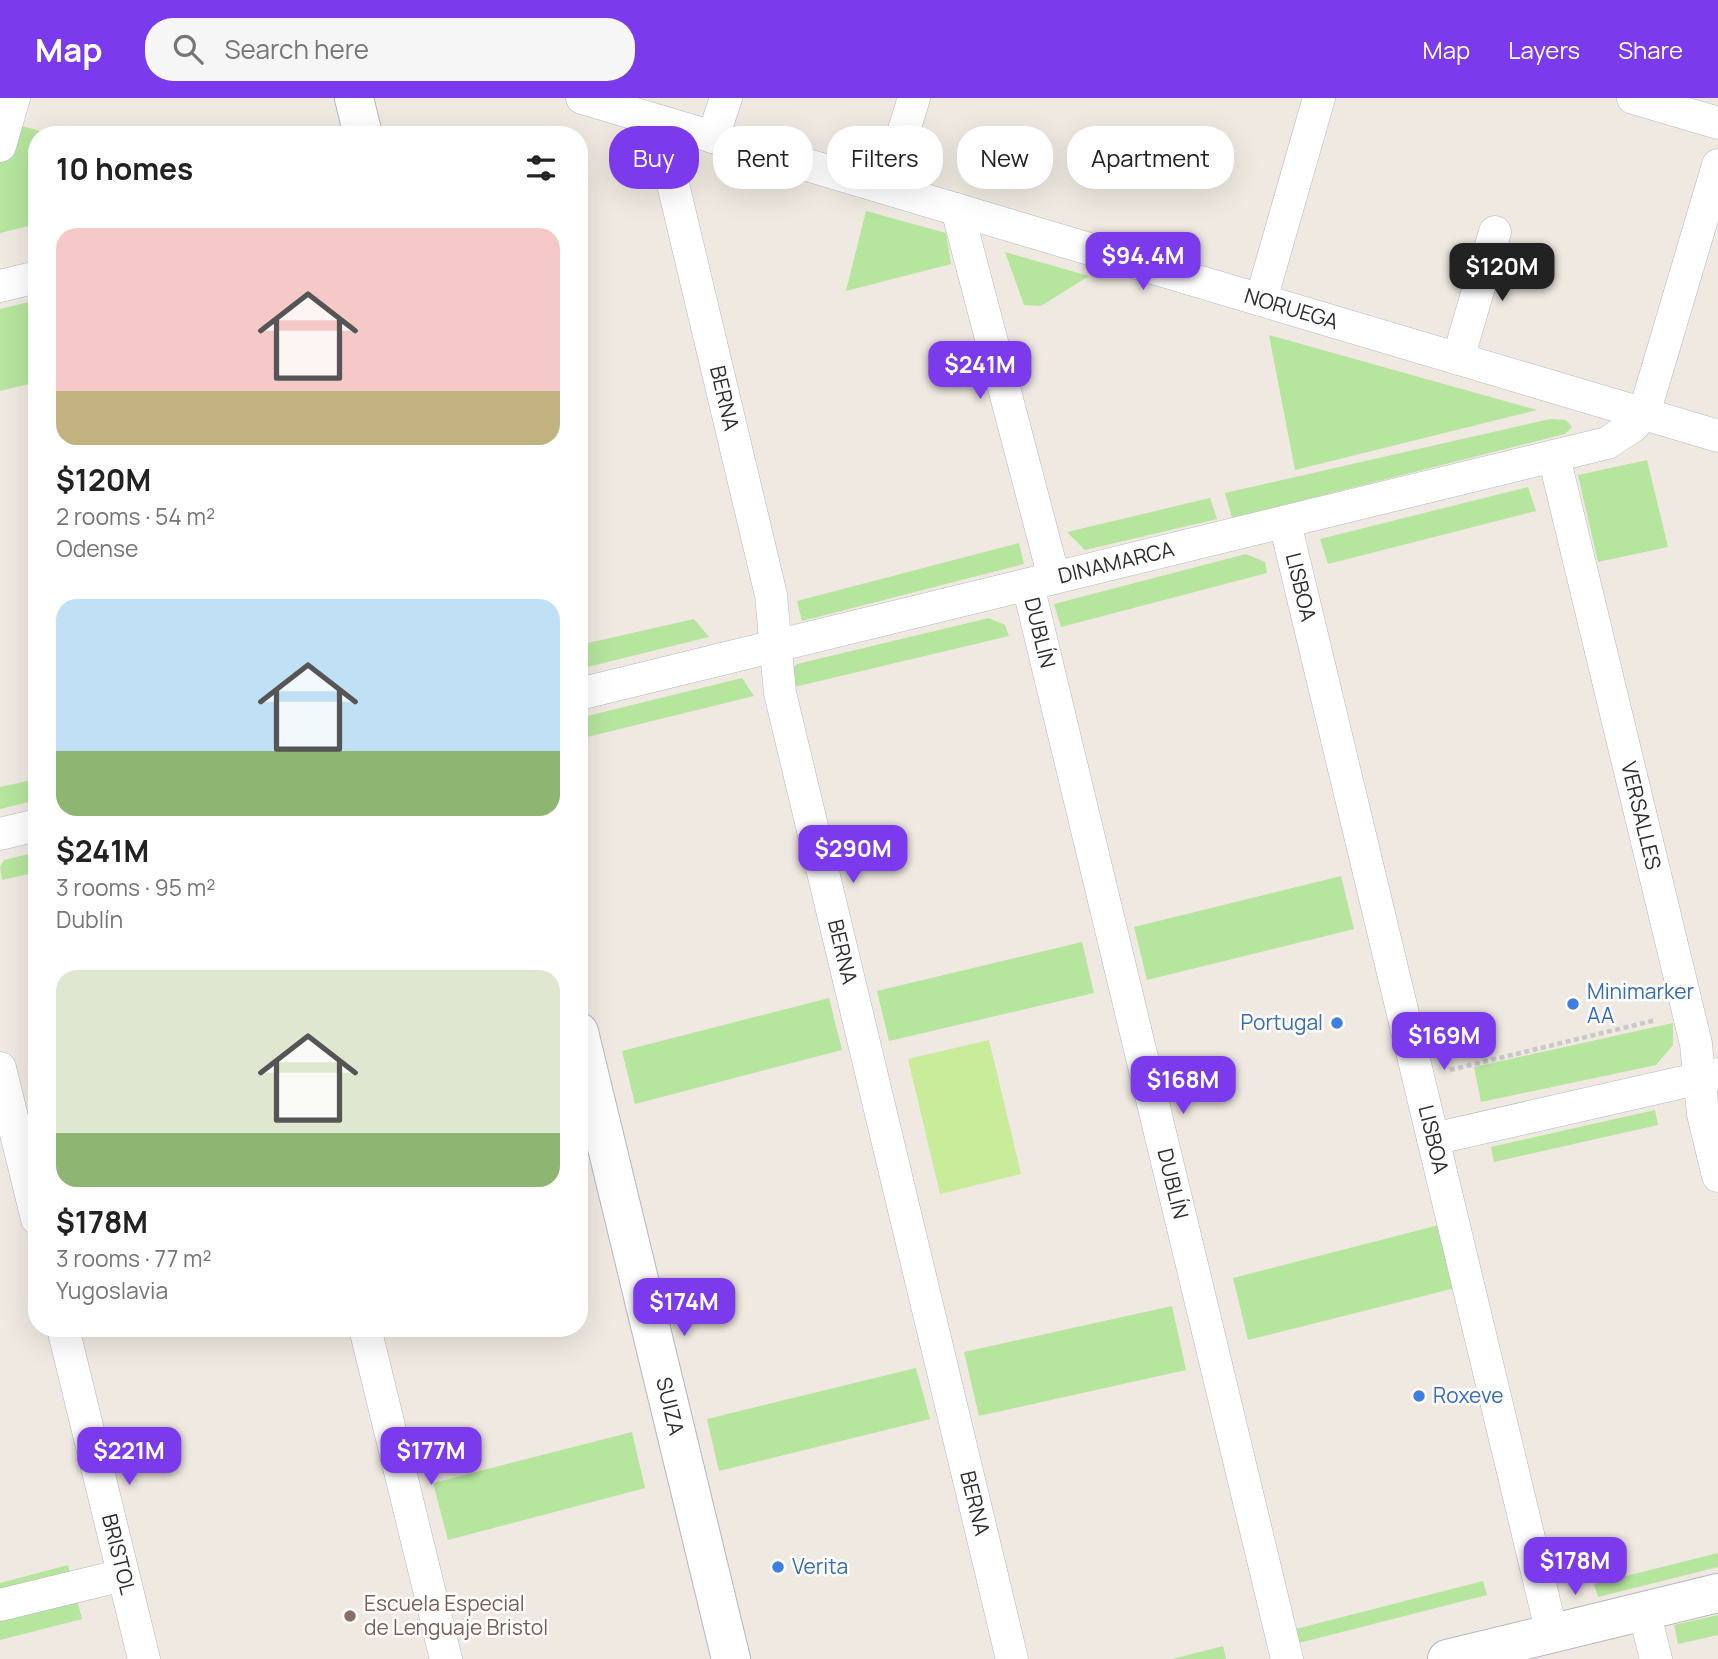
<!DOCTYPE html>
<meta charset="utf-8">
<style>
body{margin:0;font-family:Manrope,sans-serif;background:#f6f6f6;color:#222;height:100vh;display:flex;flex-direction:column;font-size:26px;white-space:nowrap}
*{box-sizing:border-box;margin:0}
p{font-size:23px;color:#767676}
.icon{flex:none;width:38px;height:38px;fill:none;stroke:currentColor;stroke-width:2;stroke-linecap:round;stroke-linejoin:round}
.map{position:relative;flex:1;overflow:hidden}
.panel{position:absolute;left:28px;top:28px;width:560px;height:1211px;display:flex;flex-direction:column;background:#fff;border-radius:28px;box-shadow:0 7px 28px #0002}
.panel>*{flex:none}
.top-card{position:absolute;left:609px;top:28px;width:665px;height:63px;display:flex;gap:14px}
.price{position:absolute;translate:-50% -60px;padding:0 16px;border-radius:14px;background:#7c3aed;color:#fff;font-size:23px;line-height:46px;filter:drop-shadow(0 2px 4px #0008)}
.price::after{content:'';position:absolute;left:50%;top:42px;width:21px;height:16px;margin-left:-10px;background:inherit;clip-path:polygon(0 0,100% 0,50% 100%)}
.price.selected{background:#222;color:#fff}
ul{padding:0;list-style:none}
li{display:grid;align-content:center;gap:14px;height:371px;padding:0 28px}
li span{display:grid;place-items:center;height:217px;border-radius:21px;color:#555}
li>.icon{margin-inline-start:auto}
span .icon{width:126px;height:126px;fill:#fffc;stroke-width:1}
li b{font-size:30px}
h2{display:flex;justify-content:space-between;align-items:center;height:84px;padding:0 28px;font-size:30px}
.chip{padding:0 24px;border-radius:28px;background:#fff;box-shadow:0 7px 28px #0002;font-size:24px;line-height:63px}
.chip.selected{background:#7c3aed;color:#fff}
header{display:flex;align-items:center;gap:42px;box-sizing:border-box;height:98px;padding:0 35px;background:#7c3aed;color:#fff}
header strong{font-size:33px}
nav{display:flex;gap:38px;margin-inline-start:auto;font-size:24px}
.search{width:490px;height:63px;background:#f6f6f6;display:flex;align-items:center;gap:18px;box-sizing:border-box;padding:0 24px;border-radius:28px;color:#767676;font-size:26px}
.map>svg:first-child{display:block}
.green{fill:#b6e59e}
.pitch{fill:#c9ec9a}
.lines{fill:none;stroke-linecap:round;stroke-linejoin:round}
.street-casing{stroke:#b4b7c1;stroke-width:33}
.secondary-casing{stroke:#b4b7c1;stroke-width:40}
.path{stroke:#c9c9c9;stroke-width:4.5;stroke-dasharray:5 3.5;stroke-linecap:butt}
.street{stroke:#fff;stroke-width:32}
.secondary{stroke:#fff;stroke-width:38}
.shop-dot{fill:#3f7fe0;stroke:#fff;stroke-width:2.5}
.education-dot{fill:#8d6e63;stroke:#fff;stroke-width:2.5}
.labels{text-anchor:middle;stroke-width:5;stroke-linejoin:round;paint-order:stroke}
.street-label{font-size:21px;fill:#2e2e2e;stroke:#fff}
.shop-label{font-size:21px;fill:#366cbe;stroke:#fff;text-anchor:start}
.education-label{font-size:21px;fill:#785e54;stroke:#fff;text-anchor:start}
</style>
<header>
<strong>Map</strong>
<div class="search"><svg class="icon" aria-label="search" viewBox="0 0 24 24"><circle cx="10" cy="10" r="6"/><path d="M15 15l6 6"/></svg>Search here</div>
<nav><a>Map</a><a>Layers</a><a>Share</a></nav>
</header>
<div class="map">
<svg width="1718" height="1561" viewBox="0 0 1718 1561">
<rect width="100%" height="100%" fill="#efe9e1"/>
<g class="green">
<path d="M0,21L52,37H37V126L0,135Z"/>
<path d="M866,113L946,135L951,166L846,193Z"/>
<path d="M1005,154L1089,178L1041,208L1024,207Z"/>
<path d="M37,202V284L0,293V211Z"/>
<path d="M1269,237L1537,312L1295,372Z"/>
<path d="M1550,321L1566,322L1572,329L1565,336L1232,420L1225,395Z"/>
<path d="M1647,362L1668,449L1598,464L1578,377Z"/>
<path d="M1528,389L1536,413L1328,466L1320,441Z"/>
<path d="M1210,400L1217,421L1085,452L1067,434Z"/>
<path d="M1019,445L1024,466L802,523L797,503Z"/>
<path d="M1246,456L1265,464L1267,475L1061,529L1054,506Z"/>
<path d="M989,520L1005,527L1009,538L790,590L787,577L797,566Z"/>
<path d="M694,521L709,539L579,571V547Z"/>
<path d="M742,580L754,598L579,641V620Z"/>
<path d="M37,681V702L0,711V689Z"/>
<path d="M37,754V774L2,782L0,769L4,762Z"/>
<path d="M1341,778L1354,831L1147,882L1134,829Z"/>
<path d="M1082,844L1094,895L889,943L877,893Z"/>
<path d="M829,900L842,952L635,1006L622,953Z"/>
<path d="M1673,925V947L1656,967L1481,1004L1474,969Z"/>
<path d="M1655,1012L1658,1027L1494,1064L1491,1049Z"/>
<path d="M1439,1127L1455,1190L1248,1242L1233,1180Z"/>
<path d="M1172,1208L1186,1272L979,1318L964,1254Z"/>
<path d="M916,1270L930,1321L719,1373L707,1321Z"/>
<path d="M632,1334L645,1390L448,1442L433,1385Z"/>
<path d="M1718,1455V1469L1598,1499L1594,1486Z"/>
<path d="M68,1467L82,1521L0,1542V1485Z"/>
<path d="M1483,1483L1487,1497L1287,1548L1284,1534Z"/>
<path d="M1718,1517V1537L1678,1546L1674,1527Z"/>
<path d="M1223,1548L1226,1561H1172Z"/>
</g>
<path class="pitch" d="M989,942L1021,1076L940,1096L908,961Z"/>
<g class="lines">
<g class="street-casing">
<g id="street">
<path id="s1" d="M582,0L1718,338"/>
<path d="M1633,0L1718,25"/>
<path id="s2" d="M658,23L771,497L780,595L1012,1561"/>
<path d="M713,39L726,0"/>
<path d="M0,48L14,0"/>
<path d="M886,90L914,0"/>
<path d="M957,111L1054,480"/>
<path d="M0,188L37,179"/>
<path d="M1261,202L1319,0"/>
<path d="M1458,261L1495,134"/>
<path id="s3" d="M1554,359L1696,946L1703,1016L1718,1078"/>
<path id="s4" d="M1285,425L1552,1536"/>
<path id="s5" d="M1028,487L1287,1561"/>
<path id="s6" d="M579,596L1607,345L1633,328L1644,316L1718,67"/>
<path d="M0,736L37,727"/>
<path d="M0,970L37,1121"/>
<path d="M1433,1041L1718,976"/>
<path id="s7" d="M63,1230L144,1561"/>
<path d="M365,1230L446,1561"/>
<path d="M0,1507L123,1477"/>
<path d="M1644,1513L1656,1561"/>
</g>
</g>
<g class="secondary-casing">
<g id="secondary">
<path d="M354,0L363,37"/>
<path id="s8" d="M579,934L731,1561"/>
<path d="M1447,1561L1718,1495"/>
</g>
</g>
<path class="path" d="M1450,972L1656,922"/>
<use href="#street" class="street"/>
<use href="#secondary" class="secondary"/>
</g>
<g class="shop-dot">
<circle cx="1573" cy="906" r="7"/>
<circle cx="1337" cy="925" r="7"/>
<circle cx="1419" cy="1298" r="7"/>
<circle cx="778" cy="1469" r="7"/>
</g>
<circle class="education-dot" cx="350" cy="1518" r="7"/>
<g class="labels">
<g class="street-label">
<text dy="7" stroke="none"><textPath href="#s1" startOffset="740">NORUEGA</textPath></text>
<text dy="7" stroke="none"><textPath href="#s2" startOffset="285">BERNA</textPath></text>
<text dy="7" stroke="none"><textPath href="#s6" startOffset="553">DINAMARCA</textPath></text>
<text dy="7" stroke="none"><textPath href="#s4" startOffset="66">LISBOA</textPath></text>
<text dy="7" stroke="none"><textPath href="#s5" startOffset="49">DUBLÍN</textPath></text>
<text dy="7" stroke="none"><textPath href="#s3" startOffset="369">VERSALLES</textPath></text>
<text dy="7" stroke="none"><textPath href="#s2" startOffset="852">BERNA</textPath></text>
<text dy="7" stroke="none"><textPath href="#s4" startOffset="634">LISBOA</textPath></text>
<text dy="7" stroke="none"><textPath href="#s5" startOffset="616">DUBLÍN</textPath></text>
<text dy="7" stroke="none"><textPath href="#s8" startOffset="385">SUIZA</textPath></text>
<text dy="7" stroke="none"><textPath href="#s2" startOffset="1419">BERNA</textPath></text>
<text dy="7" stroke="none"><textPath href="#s7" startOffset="233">BRISTOL</textPath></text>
</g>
<g class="shop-label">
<text x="1587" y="901">Minimarker<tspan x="1587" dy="24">AA</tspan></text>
<text x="1323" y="932" text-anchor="end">Portugal</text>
<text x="1433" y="1305">Roxeve</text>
<text x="792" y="1476">Verita</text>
</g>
<g class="education-label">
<text x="364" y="1513">Escuela Especial<tspan x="364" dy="24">de Lenguaje Bristol</tspan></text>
</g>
</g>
</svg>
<b class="price" style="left:1143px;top:194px">$94.4M</b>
<b class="price selected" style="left:1502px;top:205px">$120M</b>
<b class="price" style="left:980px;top:303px">$241M</b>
<b class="price" style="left:853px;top:787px">$290M</b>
<b class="price" style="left:1444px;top:974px">$169M</b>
<b class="price" style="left:1183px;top:1018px">$168M</b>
<b class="price" style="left:684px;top:1240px">$174M</b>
<b class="price" style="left:129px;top:1389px">$221M</b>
<b class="price" style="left:431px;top:1389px">$177M</b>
<b class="price" style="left:1575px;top:1499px">$178M</b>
<div class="top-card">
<a class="chip selected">Buy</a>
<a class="chip">Rent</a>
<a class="chip">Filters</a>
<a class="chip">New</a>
<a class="chip">Apartment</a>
</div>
<section class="panel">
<h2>10 homes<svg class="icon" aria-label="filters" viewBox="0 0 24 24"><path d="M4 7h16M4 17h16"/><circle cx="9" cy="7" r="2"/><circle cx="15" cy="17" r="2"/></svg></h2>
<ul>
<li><span style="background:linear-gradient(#f6c9c9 75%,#c2b280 0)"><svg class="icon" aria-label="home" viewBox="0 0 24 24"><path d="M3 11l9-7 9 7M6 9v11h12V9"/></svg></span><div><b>$120M</b><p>2 rooms · 54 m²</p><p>Odense</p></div></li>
<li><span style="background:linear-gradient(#bfe0f5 70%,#8fb573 0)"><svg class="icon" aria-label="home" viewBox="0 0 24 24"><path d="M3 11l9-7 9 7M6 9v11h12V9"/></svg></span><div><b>$241M</b><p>3 rooms · 95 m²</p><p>Dublín</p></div></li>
<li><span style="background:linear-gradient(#dfe7d0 75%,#8fb573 0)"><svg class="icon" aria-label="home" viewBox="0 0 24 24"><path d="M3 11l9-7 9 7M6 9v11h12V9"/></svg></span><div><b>$178M</b><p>3 rooms · 77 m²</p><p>Yugoslavia</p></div></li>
</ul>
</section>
</div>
